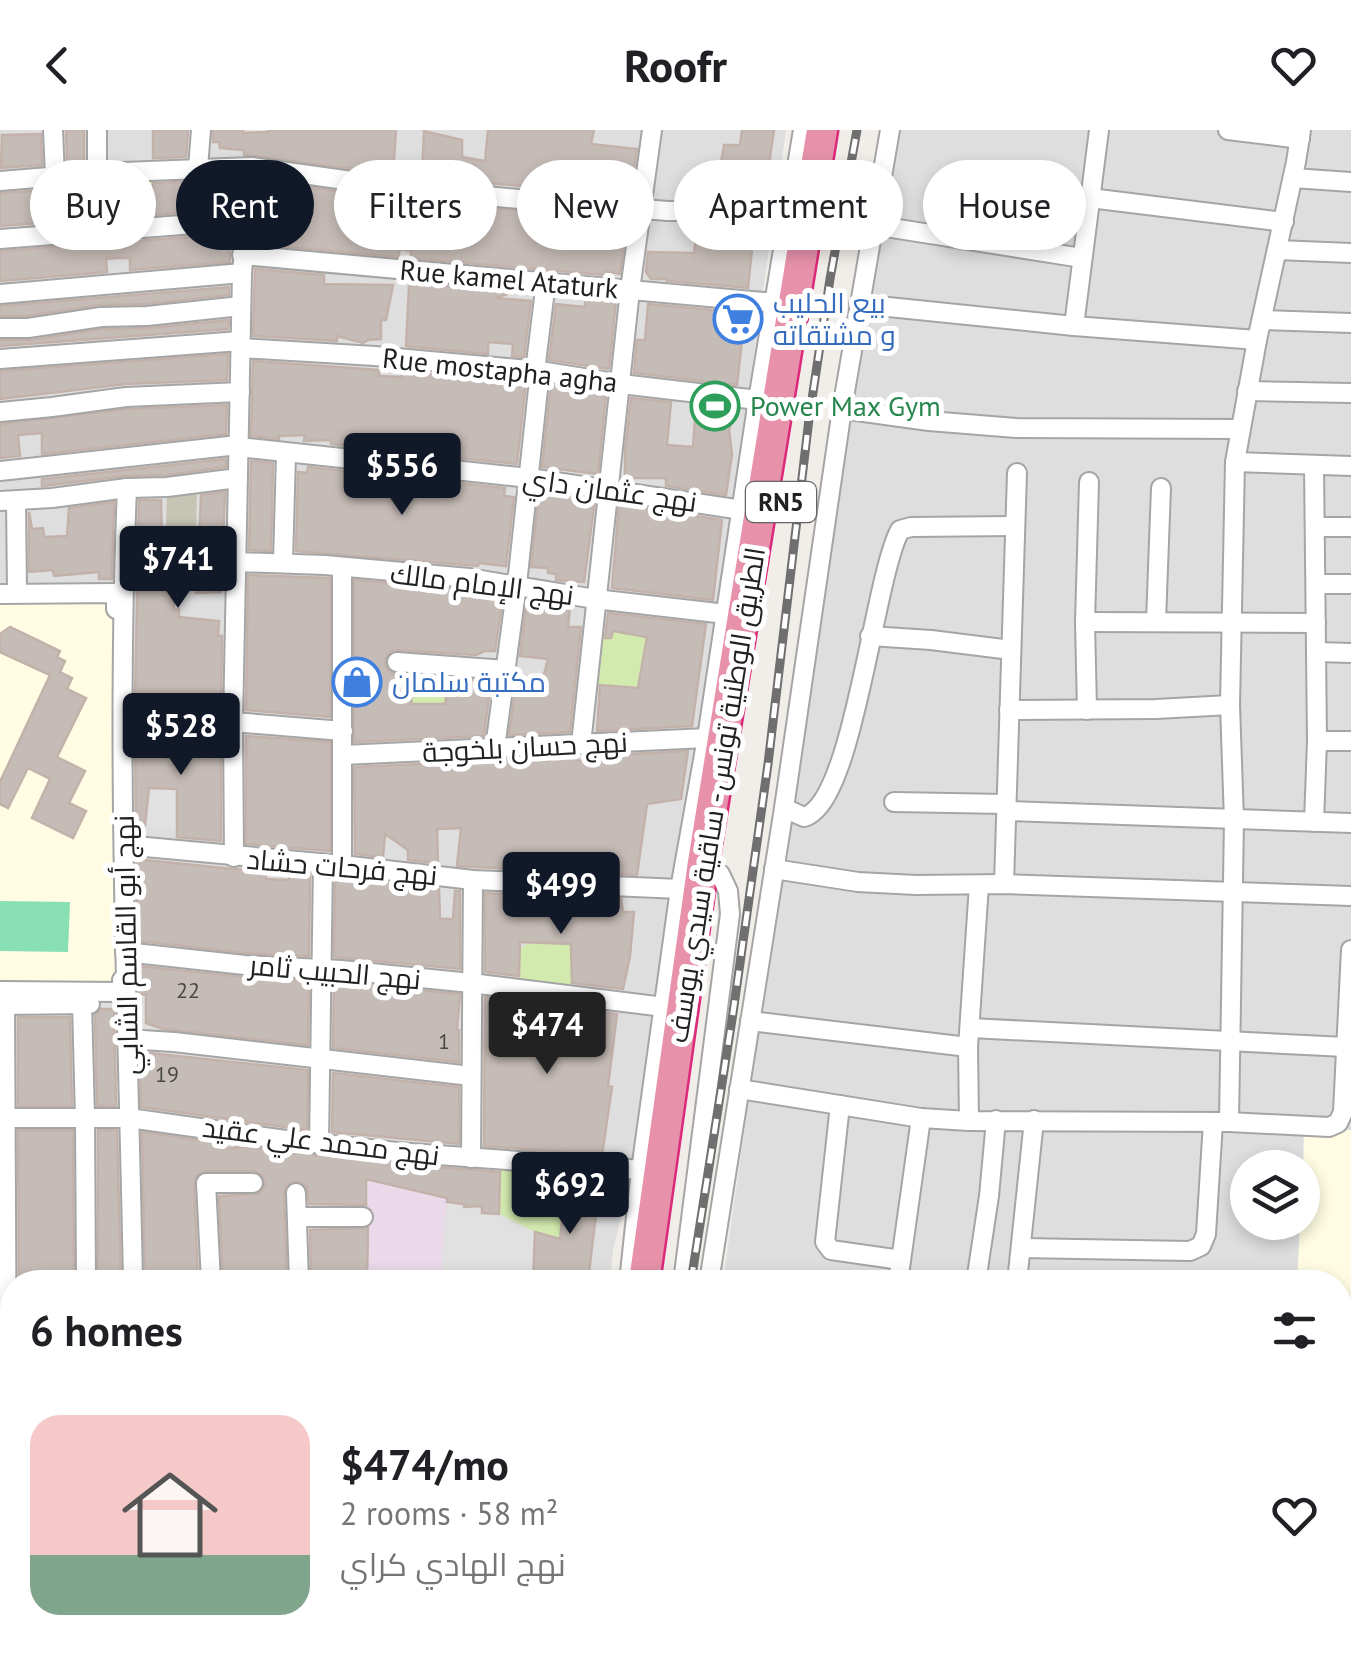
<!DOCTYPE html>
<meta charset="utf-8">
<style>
body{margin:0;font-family:"PT Sans",Cairo,sans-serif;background:#f6f6f6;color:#202124;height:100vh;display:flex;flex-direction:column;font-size:38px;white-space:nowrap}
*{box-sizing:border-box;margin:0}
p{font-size:32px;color:#757577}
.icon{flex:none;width:55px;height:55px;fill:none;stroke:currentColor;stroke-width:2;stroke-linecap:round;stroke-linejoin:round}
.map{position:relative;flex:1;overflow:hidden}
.drawer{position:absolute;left:0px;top:1140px;width:1352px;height:390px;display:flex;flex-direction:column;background:#fff;border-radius:40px 40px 0 0;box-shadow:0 5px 15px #0003}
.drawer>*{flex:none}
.hud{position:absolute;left:30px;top:30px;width:1292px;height:90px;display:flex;gap:20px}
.buttons{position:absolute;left:1230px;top:1020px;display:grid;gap:20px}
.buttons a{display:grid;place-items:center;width:90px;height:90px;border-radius:50%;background:#fff;box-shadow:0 5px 15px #0003;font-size:50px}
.price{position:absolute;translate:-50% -85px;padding:0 22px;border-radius:10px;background:#111827;color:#fff;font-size:32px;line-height:65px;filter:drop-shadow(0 2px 5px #0008)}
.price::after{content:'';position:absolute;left:50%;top:60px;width:30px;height:22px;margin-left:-15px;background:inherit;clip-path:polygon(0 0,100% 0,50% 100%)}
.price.selected{background:#222;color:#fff}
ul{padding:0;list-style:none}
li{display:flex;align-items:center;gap:30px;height:250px;padding:0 30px}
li+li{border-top:2px solid #e0e0e0}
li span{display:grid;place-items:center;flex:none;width:280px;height:200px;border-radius:30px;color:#555}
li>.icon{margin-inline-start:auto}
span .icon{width:120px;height:120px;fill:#fffc;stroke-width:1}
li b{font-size:42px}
h2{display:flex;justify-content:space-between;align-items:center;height:120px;padding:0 30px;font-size:42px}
.pill{padding:0 35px;border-radius:45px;background:#fff;box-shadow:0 5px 15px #0003;font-size:35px;line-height:90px}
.pill.selected{background:#111827;color:#fff}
header{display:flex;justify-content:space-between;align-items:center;height:130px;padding:0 30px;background:#fff;font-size:45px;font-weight:600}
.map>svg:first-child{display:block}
.residential{fill:#dfdede;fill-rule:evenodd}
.industrial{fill:#eadae9}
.education{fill:#fffce3}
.construction{fill:#c6c4b3}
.farmland{fill:#efeed4}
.grass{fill:#d3eaaf}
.pitch{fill:#87dfb3}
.parking{fill:#e1e1e1}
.building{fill:#c6bcb7;stroke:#c3b2aa;stroke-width:2.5}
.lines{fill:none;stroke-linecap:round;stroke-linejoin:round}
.street-casing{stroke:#a5a5a5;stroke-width:22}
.secondary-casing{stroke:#7a7a06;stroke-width:28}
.highway-casing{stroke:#db2a7a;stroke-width:35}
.street{stroke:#fff;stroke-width:18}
.secondary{stroke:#f9f6be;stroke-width:22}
.highway{stroke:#e791ab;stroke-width:30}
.rail-casing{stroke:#6f6f6f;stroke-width:9}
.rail{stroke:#fff;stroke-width:5;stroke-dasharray:15;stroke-linecap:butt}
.labels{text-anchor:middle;stroke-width:10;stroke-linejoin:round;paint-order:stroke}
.number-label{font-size:22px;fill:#4a4846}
.shield{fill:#fff;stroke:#646464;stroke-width:2.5}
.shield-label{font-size:25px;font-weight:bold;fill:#212121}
.street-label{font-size:28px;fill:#212121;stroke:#fff}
.shop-label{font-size:28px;fill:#366cbe;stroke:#fff;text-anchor:start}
.leisure-label{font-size:28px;fill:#27864d;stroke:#fff;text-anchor:start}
</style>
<header><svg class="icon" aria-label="back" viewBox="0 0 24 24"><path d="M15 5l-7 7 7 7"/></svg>Roofr<svg class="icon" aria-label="heart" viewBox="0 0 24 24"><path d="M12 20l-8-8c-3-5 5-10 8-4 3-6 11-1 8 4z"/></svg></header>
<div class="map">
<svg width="1351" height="1530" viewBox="0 0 1351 1530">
<rect width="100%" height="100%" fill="#f1ede8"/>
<g class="residential">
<path d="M0,0H786L643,1003L613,1120L610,1152H12L0,464Z"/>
<path d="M885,0H1351V1232H1340V1152H723ZM1248,1038H1302V1092H1248Z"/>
<path d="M1340,1270H1351V1530H674L676,1518H1340Z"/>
</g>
<path class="industrial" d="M368,1051L447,1068L441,1152H367Z"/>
<g class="education">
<path d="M116,463L122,862L0,861V464Z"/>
<path d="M1304,999L1351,1000V1232H1340V1152H1297L1300,1093L1302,1092Z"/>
</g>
<g class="construction">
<path d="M167,357H197L196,408L166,407Z"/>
<path d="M12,1518H567L563,1530H0Z"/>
</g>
<path class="farmland" d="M0,1307H12V1518H76V1530H0Z"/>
<g class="grass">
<path d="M119,48H153L154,75L151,95L117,99Z"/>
<path d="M598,499L603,501L605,508H611L613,499L633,501V505L647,507L638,558L590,554Z"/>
<path d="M415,537L451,540L445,574H411Z"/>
<path d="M526,814H570L572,856L519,854L520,820Z"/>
<path d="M500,1037L566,1048L560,1109L535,1102L499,1084Z"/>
</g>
<path class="pitch" d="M0,771L70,772L68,822L0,821Z"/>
<g class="parking">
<path d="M149,658L177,659V700L148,698Z"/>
<path d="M447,1072L464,1077L475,1076L482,1083L499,1084L535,1102L533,1152H441Z"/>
</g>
<g class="building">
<path d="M66,0H84V32L67,33Z"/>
<path d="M153,0H188L186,27L153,28Z"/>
<path d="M213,0H243V3L268,2V0H396L393,44L244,25V20L220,18L219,12H213Z"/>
<path d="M488,0H594L591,14L637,19L634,39L585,35L587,62L422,47L424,1L462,10V27L485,31Z"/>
<path d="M742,0H774L764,68H734V57L717,55L724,15H740Z"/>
<path d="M41,4L42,35L1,38L2,5Z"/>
<path d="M238,50L235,78L153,85V53Z"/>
<path d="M263,51L394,69L627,90L620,144L604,141V145L411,128V121L400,119L398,127L257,114Z"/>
<path d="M119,55L118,87L0,96V63Z"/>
<path d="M698,94H724L754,100L748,158L667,151L668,149H651L646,142L648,122L694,123Z"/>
<path d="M229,104L230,132L130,140V128H118L106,129L107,142L0,151V121Z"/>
<path d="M255,139L324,145V154L393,155L386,190H381V209L368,210L363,213L337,206V211L253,206Z"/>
<path d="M416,153L514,162L495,168L531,171L524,227L512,226L513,214L488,212V224L406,216L409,156H416Z"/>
<path d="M229,157V165L146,174L99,175L27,186H0V176Z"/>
<path d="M585,168L616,171L609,239L549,230L556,174L585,177Z"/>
<path d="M648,174L745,183L737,255L634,243L637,210H645Z"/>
<path d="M229,190L228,199L0,216V210H30L102,199L148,198Z"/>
<path d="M228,224L227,250L125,254L0,269V241Z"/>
<path d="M253,231L379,240V246L401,247L402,243L436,244L526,252L517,334L430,325L431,318H390L389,321L331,314V310L304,311L305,305L279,306V309L251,306Z"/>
<path d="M551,255L606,264L598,344L542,337Z"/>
<path d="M631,268L671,272L667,315L693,317L696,275L735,280L729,300L732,324L726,365L666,356V348H625V320Z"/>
<path d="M227,275L226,304L42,324V303L18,305L20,326L0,328V294L127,279Z"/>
<path d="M226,329V337L166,345L125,346L42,356V349Z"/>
<path d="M251,331L273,333L271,421L249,420Z"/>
<path d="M308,337L505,358L504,366L514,367L506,436L479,433L478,436L296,421L298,342L307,343Z"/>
<path d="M225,362L221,462L196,463V444L171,441V471H174V480L179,479V487L219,491L218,506H222L221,578L135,571L139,370H161L162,416L199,413L201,365Z"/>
<path d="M539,362L595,370L584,452L556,450V444L548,443V438L531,437Z"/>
<path d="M114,372L112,449H99V442L54,446L53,440L29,442V382L32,399L43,398L44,407L67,406L69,378Z"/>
<path d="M619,374L722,390L713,470L612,458Z"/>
<path d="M248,445L330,448V587L246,580Z"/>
<path d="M354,450L467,460L503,466L495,521H485L476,525L397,520L391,521L385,530L386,538L391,543L414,546L411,574H445L450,548L491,551L484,606L354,612Z"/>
<path d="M527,470L570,478L568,497H581L570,602L509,605L515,562L539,564L548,529L520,526Z"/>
<path d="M608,483L706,494L692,596L597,601L600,555L638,558L647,507L613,501L611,508H605Z"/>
<path d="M10,497L60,521L57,527L65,531L60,542L72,548L67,559L86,568L57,627L85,641L69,673L86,681L73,708L32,688L50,649L28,638L8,678L0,674V652L50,545L0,522V504Z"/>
<path d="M135,597L221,604V711L177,707V659L149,658L144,704H136Z"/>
<path d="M246,606L330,612V721L246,714Z"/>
<path d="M688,621L681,669L647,674L637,745L457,736L461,698L437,699L438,733L408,730V720L385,704L383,727L355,724L354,637L578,627V631L612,628V625Z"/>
<path d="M136,729L233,739L266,741V749L289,750V743L310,745L309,826L246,823L138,811Z"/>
<path d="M335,747L439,759L440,789H453L455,761H460V839L334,827Z"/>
<path d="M485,763L526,765L527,782L588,780L590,768L621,769L623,782H634L630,826L623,859L572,853L571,814L520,812L519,846L485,842Z"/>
<path d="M138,836L244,847L309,851L308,915L163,899L146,893V865L139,863Z"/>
<path d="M334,852L460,864L457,899L459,900V932L333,918Z"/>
<path d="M485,867L617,884L608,956L612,957L602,1025L484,1016Z"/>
<path d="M101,879H114L116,976H97L95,885Z"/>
<path d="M18,887H70L72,976H18Z"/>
<path d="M140,922L308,940L307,1000L141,977Z"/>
<path d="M333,943L459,957V1014L332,1002Z"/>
<path d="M18,1000H73L74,1152H19Z"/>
<path d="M98,1000H117L121,1152H98Z"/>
<path d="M142,1002L213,1012L214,1018H236V1016L396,1034L500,1042L499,1084L482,1083V1076L464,1077V1074L447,1072V1068L366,1049V1075L309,1074L307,1057L301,1052L295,1051L286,1056L284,1063L287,1152H223L219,1066L258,1064L264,1058L265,1052L263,1046L254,1041H205L196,1046L194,1054L198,1152H145Z"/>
<path d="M566,1047L600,1050L588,1152H533L535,1102L560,1109Z"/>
<path d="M368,1098L367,1152H311L310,1100Z"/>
<rect x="310" y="1518" width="114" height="12"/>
</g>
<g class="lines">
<g class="street-casing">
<g id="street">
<path d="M53,0L55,46"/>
<path d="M97,0V43"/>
<path d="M1228,0L1300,9"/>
<path d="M198,38L201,0"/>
<path d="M1293,48L1351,52"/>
<path d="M0,51L97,43L252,37L395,57L539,71L668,81H790"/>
<path d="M1090,68L1284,92"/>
<path d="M873,95L1082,128"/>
<path d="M0,109L246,90"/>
<path d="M1277,120L1351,123"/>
<path d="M242,125L775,173"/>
<path d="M0,164L242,143"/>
<path d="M859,174L1074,196L1257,210"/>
<path d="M1262,190L1351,193"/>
<path d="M1074,196L1099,0"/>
<path d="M0,198H28L101,187L147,186L241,176"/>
<path d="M241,218L375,226L540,241L621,254L758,270"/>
<path d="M0,229L240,211"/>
<path d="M535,241L546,152"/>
<path d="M1247,261L1351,263"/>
<path d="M842,279L929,291L1016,298L1240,299"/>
<path d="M0,282L52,277L126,267L240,262"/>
<path d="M1235,332L1351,336"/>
<path d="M0,341L229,316L529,348L742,380"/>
<path d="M127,358C116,623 128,888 133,1152"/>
<path d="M0,371L52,368L127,358L167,357L238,348"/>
<path d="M16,371L17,461"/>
<path d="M1315,397H1351"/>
<path d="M236,432L325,435L469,448L595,469L726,484"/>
<path d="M283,433L286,324"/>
<path d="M342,437V735"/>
<path d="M1316,454H1351"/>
<path d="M0,464L116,463V479"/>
<path d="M1156,491L1161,358"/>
<path d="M1085,492L1316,493"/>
<path d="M870,506L931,510L1011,520"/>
<path d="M1316,522L1351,523"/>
<path d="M397,532L506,540"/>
<path d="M1009,580L1156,579L1230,575"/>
<path d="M1087,580L1085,492L1089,352"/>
<path d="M123,583L343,601"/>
<path d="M1317,611H1351"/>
<path d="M581,614L630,160L652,0"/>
<path d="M495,618L517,454L540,241"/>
<path d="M343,625L707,608"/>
<path d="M894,672L1006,674"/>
<path d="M784,678L804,687C854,673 873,451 900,400L911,397L1014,396"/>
<path d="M1006,681L1351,693"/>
<path d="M1314,692L1317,611L1314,335"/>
<path d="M124,715L342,735L473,750L680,759"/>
<path d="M234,727L233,593L242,143L252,37"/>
<path d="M774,739L858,752L916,755L1004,754L1351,766"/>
<path d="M1004,754L1017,343"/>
<path d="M125,822L245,835L341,840L471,853L664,877"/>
<path d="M0,861L122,862V850"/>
<path d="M82,873L85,988L86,1152"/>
<path d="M0,875L90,874"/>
<path d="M5,875L7,1276"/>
<path d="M750,891L968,917"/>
<path d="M971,898L1345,917"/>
<path d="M127,909L174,912L471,946"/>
<path d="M739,959L921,988L969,991L1229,992L1329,997L1338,993L1343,982L1351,820"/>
<path d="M840,975L825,1112L831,1120L901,1130"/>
<path d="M0,988H129L286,1010L397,1022L641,1040"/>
<path d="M969,991L968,917L979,755"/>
<path d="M1229,992L1234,690L1230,575L1235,332L1257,210L1296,32L1301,0"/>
<path d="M319,1014L323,734"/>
<path d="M471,1028L473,750"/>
<path d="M296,1063L299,1152"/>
<path d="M297,1087H363"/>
<path d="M1021,1118L1190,1121L1201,1116L1206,1104L1213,992"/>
<path d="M211,1152L206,1053H253"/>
<path d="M629,1152L641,1040L680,759L707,608L758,270L803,0"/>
<path d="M683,1152L730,784L728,761L720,744"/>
<path d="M709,1152L784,678L842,279L890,0"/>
<path d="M898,1152L921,988"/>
<path d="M976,1152L989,1066L996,990"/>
<path d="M1017,1152L1034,990"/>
<path d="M0,1308H12"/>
<path d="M0,1449L12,1448"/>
<path d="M681,1518L709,1530"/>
<path d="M76,1530V1518"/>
<path d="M629,1530L631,1518"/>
<path d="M668,1530L669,1518"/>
<path d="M863,1530L864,1518"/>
<path d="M1324,1530V1518"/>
</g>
</g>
<g class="secondary-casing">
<g id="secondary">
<path d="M1340,1256H1351"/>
<path d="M0,1276H12"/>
</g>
</g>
<g class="highway-casing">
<g id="highway">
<path d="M644,1152L703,732L822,0"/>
<path d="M591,1530L593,1518"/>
</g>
</g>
<use href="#street" class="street"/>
<use href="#secondary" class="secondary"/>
<use href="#highway" class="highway"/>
<g class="rail-casing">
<g id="rail">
<path d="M691,1152L733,883L768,634L809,289L830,149L857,0"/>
<path d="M641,1530L643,1518"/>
</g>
</g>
<use href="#rail" class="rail"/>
</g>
<defs>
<g id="supermarket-ring" transform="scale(2.5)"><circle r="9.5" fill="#fff" stroke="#3f7fe0" stroke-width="1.5"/><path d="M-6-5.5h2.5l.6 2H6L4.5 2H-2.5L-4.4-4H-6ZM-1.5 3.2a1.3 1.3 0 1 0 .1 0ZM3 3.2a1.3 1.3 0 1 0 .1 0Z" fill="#3f7fe0"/></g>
<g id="stadium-ring" transform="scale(2.5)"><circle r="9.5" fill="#fff" stroke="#2e9e5b" stroke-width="1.5"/><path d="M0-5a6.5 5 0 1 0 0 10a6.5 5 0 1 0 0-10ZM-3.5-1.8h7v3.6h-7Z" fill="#2e9e5b"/></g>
<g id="shop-ring" transform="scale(2.5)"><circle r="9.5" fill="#fff" stroke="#3f7fe0" stroke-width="1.5"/><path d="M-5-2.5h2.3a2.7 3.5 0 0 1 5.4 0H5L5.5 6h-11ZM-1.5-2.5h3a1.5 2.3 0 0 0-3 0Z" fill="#3f7fe0"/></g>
</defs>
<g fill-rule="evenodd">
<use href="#supermarket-ring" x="738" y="189"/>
<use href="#stadium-ring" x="715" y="276"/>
<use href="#shop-ring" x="357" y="552"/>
</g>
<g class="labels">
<g class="number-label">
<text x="188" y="868">22</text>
<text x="444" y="919">1</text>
<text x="167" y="952">19</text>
</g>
<rect class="shield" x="746" y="352" width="70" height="40" rx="8"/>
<g class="shield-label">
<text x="781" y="381">RN5</text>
</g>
<g class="street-label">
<text transform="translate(509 149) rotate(5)" y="10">Rue kamel Ataturk</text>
<text transform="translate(500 240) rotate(6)" y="10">Rue mostapha agha</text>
<text transform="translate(610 360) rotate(8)" y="10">نهج عثمان داي</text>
<text transform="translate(482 454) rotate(7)" y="10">نهج الإمام مالك</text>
<text transform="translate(525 617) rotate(-3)" y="10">نهج حسان بلخوجة</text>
<text transform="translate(716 665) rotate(-81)" y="10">الطريق الوطنية تونس - ساقية سيدي يوسف</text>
<text transform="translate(342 737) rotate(5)" y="10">نهج فرحات حشاد</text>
<text transform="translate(126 815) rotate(-91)" y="10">نهج أبو القاسم الشابي</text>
<text transform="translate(335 842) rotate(5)" y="10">نهج الحبيب ثامر</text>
<text transform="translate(321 1011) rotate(7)" y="10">نهج محمد علي عقيد</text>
</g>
<g class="shop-label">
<text x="773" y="183">بيع الحليب<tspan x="773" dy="32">و مشتقاته</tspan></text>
<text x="392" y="562">مكتبة سلمان</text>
</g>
<g class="leisure-label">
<text x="750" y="286">Power Max Gym</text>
</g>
</g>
</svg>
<div class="buttons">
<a><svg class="icon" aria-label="layers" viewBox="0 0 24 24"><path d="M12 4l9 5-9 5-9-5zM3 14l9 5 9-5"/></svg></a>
</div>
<b class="price" style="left:402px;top:388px">$556</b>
<b class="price" style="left:178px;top:481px">$741</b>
<b class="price" style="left:181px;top:648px">$528</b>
<b class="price" style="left:561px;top:807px">$499</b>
<b class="price selected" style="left:547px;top:947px">$474</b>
<b class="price" style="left:570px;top:1107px">$692</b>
<div class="hud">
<a class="pill">Buy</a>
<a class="pill selected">Rent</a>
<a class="pill">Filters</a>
<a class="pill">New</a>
<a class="pill">Apartment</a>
<a class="pill">House</a>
</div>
<section class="drawer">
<h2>6 homes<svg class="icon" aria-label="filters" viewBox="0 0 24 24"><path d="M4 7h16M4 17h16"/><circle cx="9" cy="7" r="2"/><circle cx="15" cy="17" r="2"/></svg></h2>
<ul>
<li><span style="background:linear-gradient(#f6c9c9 70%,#7fa58c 0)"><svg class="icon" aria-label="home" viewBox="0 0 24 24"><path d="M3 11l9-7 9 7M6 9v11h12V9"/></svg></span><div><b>$474/mo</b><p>2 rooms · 58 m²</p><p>نهج الهادي كراي</p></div><svg class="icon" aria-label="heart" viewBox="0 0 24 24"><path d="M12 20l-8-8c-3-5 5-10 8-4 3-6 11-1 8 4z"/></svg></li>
</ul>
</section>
</div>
